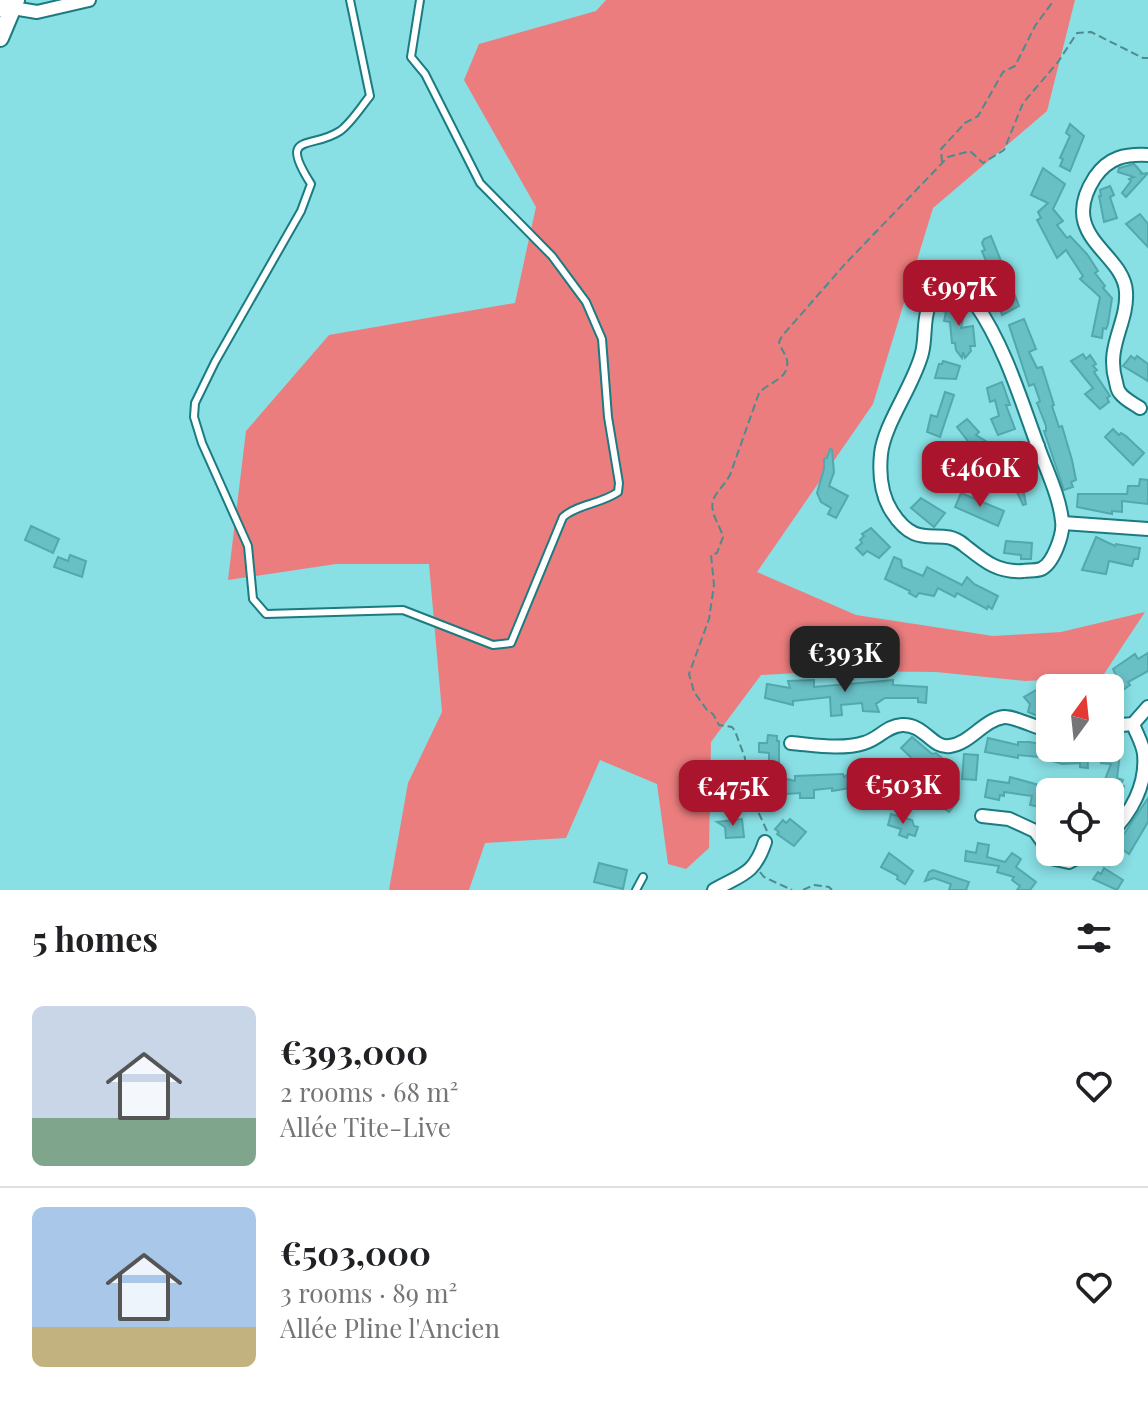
<!DOCTYPE html>
<meta charset="utf-8">
<style>
body{margin:0;font-family:"Playfair Display",serif;background:#f6f6f6;color:#202124;height:100vh;display:flex;flex-direction:column;font-size:30px;white-space:nowrap}
*{box-sizing:border-box;margin:0}
p{font-size:26px;color:#757577}
.icon{flex:none;width:44px;height:44px;fill:none;stroke:currentColor;stroke-width:2;stroke-linecap:round;stroke-linejoin:round}
.map{position:relative;height:890px;overflow:hidden}
.details{display:flex;flex-direction:column;background:#fff;flex:1}
.details>*{flex:none}
.needle{width:52px;rotate:15deg}
.fabs{position:absolute;left:1036px;top:674px;display:grid;gap:16px}
.fabs a{display:grid;place-items:center;width:88px;height:88px;border-radius:12px;background:#fff;box-shadow:0 4px 12px #0003;font-size:40px}
.price{position:absolute;translate:-50% -68px;padding:0 18px;border-radius:16px;background:#aa152d;color:#fff;font-size:26px;line-height:52px;filter:drop-shadow(0 2px 4px #0008)}
.price::after{content:'';position:absolute;left:50%;top:48px;width:24px;height:18px;margin-left:-12px;background:inherit;clip-path:polygon(0 0,100% 0,50% 100%)}
.price.on{background:#222;color:#fff}
ul{padding:0;list-style:none}
li{display:flex;align-items:center;gap:24px;height:200px;padding:0 32px}
li+li{border-top:2px solid #e0e0e0}
li span{display:grid;place-items:center;flex:none;width:224px;height:160px;border-radius:12px;color:#555}
li>.icon{margin-inline-start:auto}
span .icon{width:96px;height:96px;fill:#fffc;stroke-width:1}
li b{font-size:34px}
h2{display:flex;justify-content:space-between;align-items:center;height:96px;padding:0 32px;font-size:34px}
.map>svg:first-child{display:block}
.green{fill:#eb7d7e}
.building{fill:#68bfc4;stroke:#51a9ae;stroke-width:2}
.lines{fill:none;stroke-linecap:round;stroke-linejoin:round}
.service-casing{stroke:#1a7b81;stroke-width:10}
.minor-casing{stroke:#1a7b81;stroke-width:16}
.secondary-casing{stroke:#1a7b81;stroke-width:20}
.path{stroke:#4f8b8e;stroke-width:2;stroke-dasharray:8 4;stroke-linecap:butt}
.service{stroke:#fff;stroke-width:6}
.minor{stroke:#fff;stroke-width:12}
.secondary{stroke:#fff;stroke-width:16}
</style>
<div class="map">
<svg width="1148" height="890" viewBox="0 0 1148 890">
<rect width="100%" height="100%" fill="#88dfe4"/>
<path class="green" d="M606,0H1075L1047,111L933,208L873,404L757,572L856,615L993,636L1061,632L1145,612L1102,677L1025,681L936,672L837,671L761,675L711,742L709,848L686,869L668,864L657,784L600,760L566,838L485,843L469,890H389L408,783L442,712L429,564H336L228,580L246,431L329,335L515,303L536,207L464,80L479,44L596,11Z"/>
<g class="building">
<path d="M1070,124L1084,136L1070,171L1060,166L1063,159L1060,158L1070,136L1066,133Z"/>
<path d="M1134,164L1142,173L1140,174L1148,173L1126,197L1122,193L1131,181L1129,179L1134,177L1118,172L1119,168Z"/>
<path d="M1043,168L1065,184L1053,209L1063,221L1057,225L1067,238L1070,236L1087,254L1098,271L1095,273L1105,286L1103,288L1112,298L1108,324L1106,329L1103,328L1102,338L1092,336L1100,297L1080,279L1083,276L1066,250L1057,258L1037,220L1041,218L1038,212L1048,203L1031,195Z"/>
<path d="M1110,186L1114,195L1110,197L1117,218L1104,222L1099,196H1101L1100,190Z"/>
<path d="M1140,214L1148,224V247L1126,224Z"/>
<path d="M991,236L1019,306L1002,315L999,306L1001,300L997,298L994,292L998,291L982,251L985,250L982,243L984,239Z"/>
<path d="M951,296L955,298L953,308L965,310L961,328L973,326L975,346H970L971,351L965,358L963,352L962,358L956,350L955,343H952L950,322L944,321L946,312L943,311L944,304H940Z"/>
<path d="M1024,319L1036,349L1029,352L1037,368L1042,367L1054,405L1052,406L1059,427L1062,426L1072,460L1076,480L1071,482L1073,487L1064,490L1044,431H1046V426L1037,403L1040,401L1034,384L1029,386L1009,325Z"/>
<path d="M1083,354L1086,359L1090,355L1096,364L1093,366L1097,370L1094,372L1110,396L1107,398L1109,402L1100,409L1085,394L1093,388L1071,361Z"/>
<path d="M1131,356L1135,359L1137,356L1148,364V381L1123,366Z"/>
<path d="M943,361L960,366L956,379L935,378L939,364H942Z"/>
<path d="M1002,382L1010,405H1006L1015,429L998,435L991,419L999,416L995,400L990,402L987,388Z"/>
<path d="M945,392L954,395L940,437L927,432L931,415L937,417Z"/>
<path d="M967,419L979,432L976,435L989,443L974,449L957,427Z"/>
<path d="M1113,429L1119,435L1121,433L1126,436L1144,453L1133,465L1105,437Z"/>
<path d="M830,449L832,450L834,472L829,486L848,496L836,518L828,514L831,508L821,502L817,493L824,469V459L827,458Z"/>
<path d="M1001,464L1014,477L1013,472L1021,470L1025,483L1023,489L1026,504L1023,505L1016,490L1009,487Z"/>
<path d="M1140,479L1148,480V504L1122,501V512L1112,511V514L1077,507L1078,494H1127L1128,486H1139Z"/>
<path d="M961,493L1004,511L998,526L955,507Z"/>
<path d="M921,498L945,513L934,527L911,508Z"/>
<path d="M31,526L59,539L53,553L25,540Z"/>
<path d="M871,528L890,547L879,558L867,551L863,555L856,548L862,543L860,540L864,536L862,534Z"/>
<path d="M1096,537L1115,546L1116,544L1140,548L1138,559H1134L1132,566L1109,561L1106,574L1082,570Z"/>
<path d="M1006,541L1032,543L1031,559H1021V555L1004,553Z"/>
<path d="M70,555L86,561L82,577L54,567L58,557L68,561Z"/>
<path d="M894,557L901,560L902,567L923,576L927,567L962,585L967,577L974,584L998,596L992,609L988,606L987,609L957,593L955,597L938,588L934,596L919,593L916,597L909,593L910,591L885,579Z"/>
<path d="M1148,653V671L1128,682L1130,685L1123,690L1113,669L1135,654L1138,659Z"/>
<path d="M814,680V687L893,680V685L927,687L926,703L918,702V698H885L876,704L879,712L863,711L862,703L841,705L842,715L831,716L830,697L793,701V705L765,698L767,684L790,688L788,681Z"/>
<path d="M1038,689L1043,703L1040,717L1028,712L1030,704L1024,697Z"/>
<path d="M768,735L777,736V741H779V763H769V753L759,752V743H767Z"/>
<path d="M912,737L932,754L936,753L943,759L928,778L916,768L919,765L901,748Z"/>
<path d="M988,738L1018,745V742H1029L1042,744L1050,745V748L1068,750L1069,748H1087L1088,768L1080,767V763L1062,764L1040,757L1018,755V758L985,752Z"/>
<path d="M1119,745L1121,746L1117,778L1123,780L1121,785L1124,786L1121,794L1112,791L1100,792L1111,764L1101,763L1103,748H1117Z"/>
<path d="M964,754L978,755L976,780L962,779Z"/>
<path d="M857,769L862,777L868,776L869,787L851,791L850,788L832,791V788L814,790V798H800V793L785,794L784,797L767,793L769,788L759,785L763,773L795,781V776L843,774L844,777Z"/>
<path d="M881,774L887,777L889,774L902,779L901,783L907,786L902,799L877,786Z"/>
<path d="M1010,777L1050,788L1046,808L1030,805L1032,796L1004,792V796L1000,795L999,800L985,797L988,780L1009,783Z"/>
<path d="M946,789L959,799L949,812L939,805H931V799L925,795L927,793L942,799L936,793H944Z"/>
<path d="M1148,798V822L1129,854L1120,848L1110,864V860L1097,852H1110L1112,843L1120,840Z"/>
<path d="M891,814L912,820L914,826L918,827L915,836L908,834L907,838L899,835L901,829L888,825Z"/>
<path d="M742,819L744,837L726,838L725,827L717,822Z"/>
<path d="M790,819L806,832L794,846L777,834L779,832L775,829L783,820L786,823Z"/>
<path d="M978,843L989,845L987,857L1005,862L1012,853L1021,859L1016,867L1036,882L1030,890H1017L1020,886L1012,880L1014,877L997,872L999,866L965,861L966,851L976,853Z"/>
<path d="M889,853L913,871L905,884L897,879L898,876L881,867Z"/>
<path d="M599,863L627,870L623,889L594,882Z"/>
<path d="M1104,868L1123,880L1117,890L1093,879L1098,872L1101,874Z"/>
<path d="M933,870L969,882L966,890H949L951,884L934,878L925,881L929,872Z"/>
</g>
<g class="lines">
<g class="service-casing">
<g id="service">
<path d="M350,0L370,96C361,107 351,123 340,131C312,150 277,131 311,184L301,211L215,362L195,403L194,417L202,443L248,546L253,599L266,614L403,610L493,645L511,643L563,517C578,504 601,504 618,492L619,483L608,417L602,339L586,302L552,256L480,183L425,74L411,57L420,0"/>
<path d="M636,890L643,877"/>
</g>
</g>
<g class="minor-casing">
<g id="minor">
<path d="M13,8L37,12L89,0"/>
<path d="M951,286C961,290 969,293 975,303C1006,348 1021,401 1040,452C1048,473 1060,499 1062,521C1064,534 1053,564 1041,569C1036,571 1028,570 1023,571C997,573 983,560 964,545C939,524 919,554 892,512C881,495 879,474 881,454C884,424 914,385 922,353C926,338 923,319 929,306C933,295 941,291 951,286Z"/>
<path d="M1140,408C1134,404 1124,399 1120,393C1117,390 1117,386 1116,382C1105,346 1128,324 1126,292C1124,252 1056,237 1095,177C1109,157 1125,154 1148,155"/>
<path d="M1000,453L1010,459L1038,446"/>
<path d="M1063,523L1148,529"/>
<path d="M1110,726L1133,724L1148,707"/>
<path d="M791,743C815,745 841,750 864,743C879,739 886,726 902,725C925,724 932,749 950,746C971,743 983,720 1004,717C1013,716 1037,728 1050,731"/>
<path d="M982,816L1009,819L1035,831L1055,859L1069,862L1088,852"/>
<path d="M1110,834C1131,813 1147,785 1144,754C1143,744 1136,733 1133,724"/>
<path d="M714,890C742,874 754,875 765,842"/>
</g>
</g>
<g class="secondary-casing">
<g id="secondary">
<path d="M0,8L4,0"/>
<path d="M0,38L16,0"/>
</g>
</g>
<g class="path">
<path d="M942,162L941,149L965,123L978,116L1003,72L1015,66L1035,26L1054,0"/>
<path d="M767,831L745,783V758L735,731L732,727L719,725L713,714L707,710L694,692L689,674L709,619L714,585L711,555L717,553L723,537C720,525 708,511 714,498C718,490 725,484 730,475L759,393C770,381 790,379 787,360C785,353 781,349 779,342L782,336L846,263L948,157L970,151L983,163L1004,150L1023,103L1058,62L1077,33L1091,32L1143,58H1148"/>
<path d="M760,872L764,877L792,890"/>
<path d="M803,890L814,885L829,887L832,890"/>
</g>
<use href="#service" class="service"/>
<use href="#minor" class="minor"/>
<use href="#secondary" class="secondary"/>
</g>
</svg>
<div class="fabs">
<a><svg class="needle" viewBox="-14 -14 28 28"><path d="M0-13l5 13h-10z" fill="#e53935"/><path d="M0 13l5-13h-10z" fill="#757577"/></svg></a>
<a><svg class="icon" aria-label="locate" viewBox="0 0 24 24"><circle cx="12" cy="12" r="6"/><path d="M12 2v4M12 18v4M2 12h4M18 12h4"/></svg></a>
</div>
<b class="price" style="left:959px;top:328px">€997K</b>
<b class="price" style="left:980px;top:509px">€460K</b>
<b class="price on" style="left:845px;top:694px">€393K</b>
<b class="price" style="left:903px;top:826px">€503K</b>
<b class="price" style="left:733px;top:828px">€475K</b>
</div>
<section class="details">
<h2>5 homes<svg class="icon" aria-label="filters" viewBox="0 0 24 24"><path d="M4 7h16M4 17h16"/><circle cx="9" cy="7" r="2"/><circle cx="15" cy="17" r="2"/></svg></h2>
<ul>
<li><span style="background:linear-gradient(#c9d6e8 70%,#7fa58c 0)"><svg class="icon" aria-label="home" viewBox="0 0 24 24"><path d="M3 11l9-7 9 7M6 9v11h12V9"/></svg></span><div><b>€393,000</b><p>2 rooms · 68 m²</p><p>Allée Tite-Live</p></div><svg class="icon" aria-label="heart" viewBox="0 0 24 24"><path d="M12 20l-8-8c-3-5 5-10 8-4 3-6 11-1 8 4z"/></svg></li>
<li><span style="background:linear-gradient(#a9c7e8 75%,#c2b280 0)"><svg class="icon" aria-label="home" viewBox="0 0 24 24"><path d="M3 11l9-7 9 7M6 9v11h12V9"/></svg></span><div><b>€503,000</b><p>3 rooms · 89 m²</p><p>Allée Pline l'Ancien</p></div><svg class="icon" aria-label="heart" viewBox="0 0 24 24"><path d="M12 20l-8-8c-3-5 5-10 8-4 3-6 11-1 8 4z"/></svg></li>
</ul>
</section>
